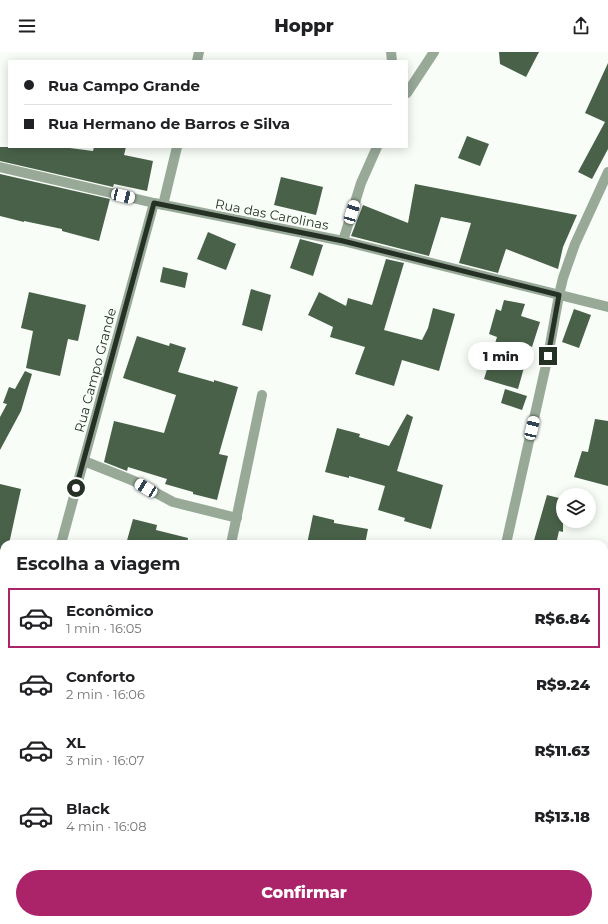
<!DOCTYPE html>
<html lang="pt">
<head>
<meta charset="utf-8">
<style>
  body { margin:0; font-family:Montserrat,sans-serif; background:#f6f6f6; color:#202124; height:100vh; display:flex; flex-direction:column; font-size:15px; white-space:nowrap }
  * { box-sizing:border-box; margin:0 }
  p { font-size:13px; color:#757577 }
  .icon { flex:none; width:22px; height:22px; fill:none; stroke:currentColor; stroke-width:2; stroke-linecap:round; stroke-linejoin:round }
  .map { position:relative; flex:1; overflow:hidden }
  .drawer { position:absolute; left:0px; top:488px; width:608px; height:384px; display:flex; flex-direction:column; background:#fff; border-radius:12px 12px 0 0; box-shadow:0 2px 10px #0003 }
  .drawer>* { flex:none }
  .top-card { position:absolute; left:8px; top:8px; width:400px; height:88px; border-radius:0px; box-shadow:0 2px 10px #0003; display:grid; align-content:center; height:88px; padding:0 16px; background:#fff }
  .fabs { position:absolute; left:556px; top:436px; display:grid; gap:8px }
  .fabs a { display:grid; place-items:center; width:40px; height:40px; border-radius:50%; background:#fff; box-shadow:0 2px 10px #0003; font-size:20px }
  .end { position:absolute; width:18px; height:18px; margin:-9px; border:5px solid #263126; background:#fff; box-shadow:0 0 0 2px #fff }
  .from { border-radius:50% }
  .bubble { position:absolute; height:28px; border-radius:14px; background:#fff; box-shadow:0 2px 10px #0003; font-size:13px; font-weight:800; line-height:28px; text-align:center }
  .car { position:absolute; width:12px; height:24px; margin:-12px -6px; border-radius:5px; box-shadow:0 0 3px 1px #0007; background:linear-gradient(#fff 24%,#345 0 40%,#fff 0 76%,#345 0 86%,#fff 0) }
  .top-card b { display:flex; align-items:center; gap:14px; height:38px; font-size:15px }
  .top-card b+b { border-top:1px solid #e0e0e0 }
  .top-card i { width:10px; height:10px; background:#202124 }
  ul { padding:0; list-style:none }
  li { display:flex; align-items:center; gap:12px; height:60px; margin:0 8px 6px; padding:0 8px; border:2px solid transparent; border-radius:0px }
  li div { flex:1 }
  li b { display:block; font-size:15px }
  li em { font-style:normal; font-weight:800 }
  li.selected { border-color:#ab2368 }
  li>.icon { width:36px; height:36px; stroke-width:1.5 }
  h2 { padding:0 16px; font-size:18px; line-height:48px }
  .button { display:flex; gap:8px; margin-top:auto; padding:8px 16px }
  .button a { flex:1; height:46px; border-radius:24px; background:#ab2368; color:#fff; font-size:16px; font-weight:800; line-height:46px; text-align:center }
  header { display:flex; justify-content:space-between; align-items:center; height:52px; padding:0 16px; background:#fff; font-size:18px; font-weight:800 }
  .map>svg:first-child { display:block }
  .building { fill:#496149 }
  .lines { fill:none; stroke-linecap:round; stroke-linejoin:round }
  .street { stroke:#98a998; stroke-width:10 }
  .route { stroke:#263126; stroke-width:5 }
  .labels { text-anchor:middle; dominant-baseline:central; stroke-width:4; stroke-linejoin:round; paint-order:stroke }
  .street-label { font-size:13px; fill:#263126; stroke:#f8fdf8 }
</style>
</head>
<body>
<header><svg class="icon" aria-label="menu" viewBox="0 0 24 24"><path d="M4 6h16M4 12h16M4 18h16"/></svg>Hoppr<svg class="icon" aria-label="share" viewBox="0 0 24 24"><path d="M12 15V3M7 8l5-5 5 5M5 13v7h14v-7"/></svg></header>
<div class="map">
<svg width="608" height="872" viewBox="0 0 608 872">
  <rect width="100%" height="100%" fill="#f8fdf8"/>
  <g class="building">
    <polygon points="499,0 539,0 526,25 500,12"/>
    <polygon points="608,11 608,97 592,127 578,120 605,70 585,61"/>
    <polygon points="467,84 489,92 480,114 458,106"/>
    <polygon points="0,95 62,95 93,99 94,95 126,95 124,103 153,109 147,139 114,132 113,135 0,109"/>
    <polygon points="0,122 110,147 99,189 62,179 62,177 24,169 24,170 0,164"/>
    <polygon points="281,125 323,135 316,163 274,153"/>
    <polygon points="415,132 577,163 563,195 558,217 506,197 498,221 459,211 471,171 441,165 429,204 351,184 363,153 408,171"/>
    <polygon points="208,180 236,192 226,218 197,207"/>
    <polygon points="300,187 323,193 313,224 290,216"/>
    <polygon points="386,207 404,211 384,278 422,288 428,276 433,256 455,262 439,319 402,308 394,334 355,322 365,295 330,285 333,275 308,263 319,240 346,254 348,246 372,253"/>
    <polygon points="163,215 188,221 185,236 160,230"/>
    <polygon points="251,237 271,243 262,279 242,273"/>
    <polygon points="29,240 86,253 78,289 68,287 60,324 26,316 33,279 21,276"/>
    <polygon points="504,248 525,252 521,264 540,270 532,295 530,294 518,337 484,327 497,285 489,282 496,257 501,259"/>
    <polygon points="574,257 591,263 579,296 562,290"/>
    <polygon points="137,284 169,294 170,291 186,296 178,320 214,330 214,328 238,335 219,402 228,404 217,448 193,442 193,440 165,432 167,427 128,415 127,419 104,410 114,369 164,381 176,343 123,326"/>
    <polygon points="25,319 32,322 21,359 0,398 0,365 7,352 3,351 9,335 15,337"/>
    <polygon points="505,337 527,344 522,358 501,351"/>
    <polygon points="407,362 413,365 397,419 443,433 431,477 404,469 405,466 378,458 385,434 349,424 349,426 325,420 337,376 360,382 359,385 389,394"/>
    <polygon points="595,367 608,369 608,434 574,425 582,399 588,400"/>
    <polygon points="0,432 21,437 9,492 4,492 4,502 0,501"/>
    <polygon points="547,443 563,447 563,480 559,479 556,492 533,492"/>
    <polygon points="313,463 334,468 334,471 368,477 365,492 307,492"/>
    <polygon points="133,467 157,473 156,478 188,486 187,492 126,492"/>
  </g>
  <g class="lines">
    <g class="street">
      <polyline points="391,0 392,9"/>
      <polyline points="197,9 199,0"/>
      <polyline points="407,41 434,0"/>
      <polyline points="0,115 154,151 343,189 608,255"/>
      <polyline points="163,153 177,95"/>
      <polyline points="343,189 361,131 377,95"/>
      <polyline points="84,409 134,429 173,450 237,466"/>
      <polyline points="61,492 154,151"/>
      <polyline points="231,492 262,343"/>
      <polyline points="506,492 548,304 559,243 563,226 575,192 608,120"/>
      <polyline points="0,560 4,561"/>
      <polyline points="604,708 608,709"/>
      <polyline points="0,723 4,707"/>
      <polyline points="186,872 187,868"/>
      <polyline points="420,872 421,868"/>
    </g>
  </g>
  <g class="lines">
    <polyline class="route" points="76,436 154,151 343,189 559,243 548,304"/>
  </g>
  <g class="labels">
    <g class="street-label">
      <text transform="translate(272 162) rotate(11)">Rua das Carolinas</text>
      <text transform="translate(95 318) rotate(-75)">Rua Campo Grande</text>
    </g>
  </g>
</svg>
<div class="fabs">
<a><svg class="icon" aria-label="layers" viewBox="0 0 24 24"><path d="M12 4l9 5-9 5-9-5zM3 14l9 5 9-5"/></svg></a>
</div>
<i class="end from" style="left:76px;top:436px"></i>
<i class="end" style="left:548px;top:304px"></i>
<div class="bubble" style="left:468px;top:290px;width:66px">1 min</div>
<i class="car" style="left:123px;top:144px;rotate:103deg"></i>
<i class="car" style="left:352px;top:160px;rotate:17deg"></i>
<i class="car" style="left:532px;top:376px;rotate:13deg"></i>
<i class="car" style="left:146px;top:436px;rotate:301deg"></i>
<div class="top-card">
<b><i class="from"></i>Rua Campo Grande</b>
<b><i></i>Rua Hermano de Barros e Silva</b>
</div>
<section class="drawer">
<h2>Escolha a viagem</h2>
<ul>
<li class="selected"><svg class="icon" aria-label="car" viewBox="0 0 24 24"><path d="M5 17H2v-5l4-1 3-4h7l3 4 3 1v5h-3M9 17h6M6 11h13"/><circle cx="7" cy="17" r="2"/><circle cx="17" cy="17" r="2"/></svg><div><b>Econômico</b><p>1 min · 16:05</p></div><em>R$6.84</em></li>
<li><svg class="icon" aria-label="car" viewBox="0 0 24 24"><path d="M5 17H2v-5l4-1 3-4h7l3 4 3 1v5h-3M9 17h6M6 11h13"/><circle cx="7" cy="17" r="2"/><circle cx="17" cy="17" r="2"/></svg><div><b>Conforto</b><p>2 min · 16:06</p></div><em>R$9.24</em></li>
<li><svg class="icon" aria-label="car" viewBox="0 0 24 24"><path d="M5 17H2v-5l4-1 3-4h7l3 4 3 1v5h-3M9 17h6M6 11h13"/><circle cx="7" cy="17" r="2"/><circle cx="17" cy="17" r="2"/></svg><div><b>XL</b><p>3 min · 16:07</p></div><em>R$11.63</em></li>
<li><svg class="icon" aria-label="car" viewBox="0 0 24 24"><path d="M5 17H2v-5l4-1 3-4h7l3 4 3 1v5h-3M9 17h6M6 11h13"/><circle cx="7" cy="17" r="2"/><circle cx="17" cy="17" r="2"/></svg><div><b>Black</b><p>4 min · 16:08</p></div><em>R$13.18</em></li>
</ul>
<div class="button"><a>Confirmar</a></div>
</section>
</div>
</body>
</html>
